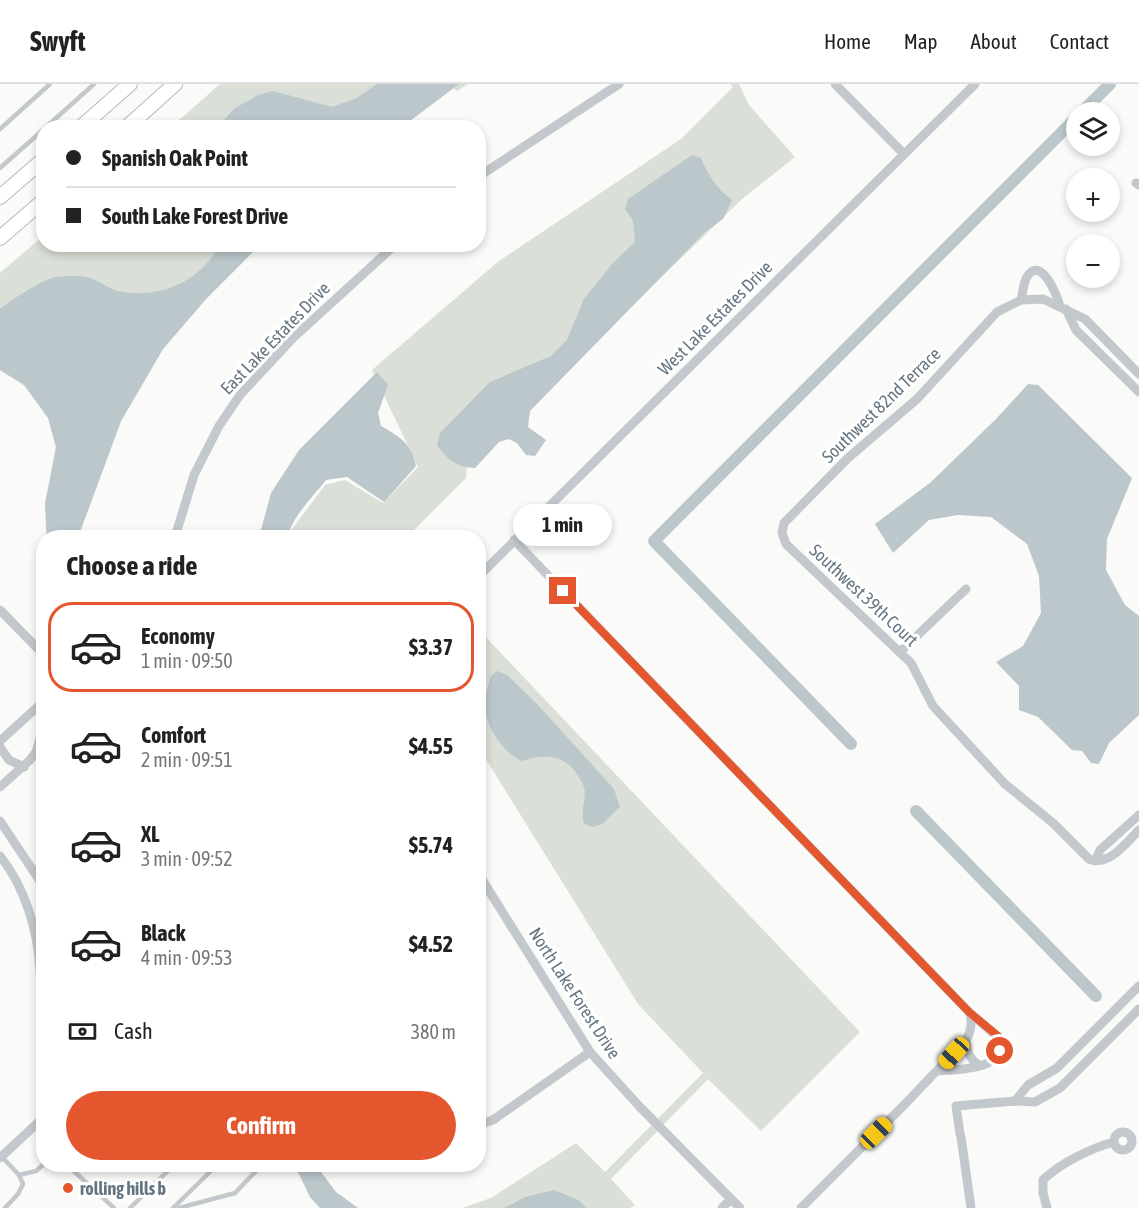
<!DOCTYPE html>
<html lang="en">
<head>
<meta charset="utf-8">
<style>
  body { margin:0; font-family:"Asap Condensed",sans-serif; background:#f2f2f2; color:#222; height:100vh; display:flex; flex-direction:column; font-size:22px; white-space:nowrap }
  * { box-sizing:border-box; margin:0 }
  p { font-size:20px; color:#767676 }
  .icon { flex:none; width:33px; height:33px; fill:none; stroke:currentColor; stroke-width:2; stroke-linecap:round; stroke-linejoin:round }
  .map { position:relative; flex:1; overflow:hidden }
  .side { position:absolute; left:36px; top:446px; width:450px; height:642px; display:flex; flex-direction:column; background:#fff; border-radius:24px; box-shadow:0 3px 9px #0003 }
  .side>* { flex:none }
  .hud { position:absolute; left:36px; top:36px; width:450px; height:132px; border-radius:24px; box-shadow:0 3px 9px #0003; display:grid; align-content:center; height:132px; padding:0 30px; background:#fff }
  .buttons { position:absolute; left:1066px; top:18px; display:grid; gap:12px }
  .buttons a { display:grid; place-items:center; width:54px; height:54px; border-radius:50%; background:#fff; box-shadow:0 3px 9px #0003; font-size:30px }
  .end { position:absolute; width:27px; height:27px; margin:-14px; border:8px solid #e4572e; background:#fff; box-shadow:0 0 0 3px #fff }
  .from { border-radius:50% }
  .bubble { position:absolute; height:42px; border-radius:21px; background:#fff; box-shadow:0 3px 9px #0003; font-size:20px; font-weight:700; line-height:42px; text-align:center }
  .car { position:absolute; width:18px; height:36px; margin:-18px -9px; border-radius:8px; box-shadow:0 0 4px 2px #0007; background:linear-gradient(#f5c518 24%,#345 0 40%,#f5c518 0 76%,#345 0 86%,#f5c518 0) }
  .hud b { display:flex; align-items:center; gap:21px; height:57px; font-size:22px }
  .hud b+b { border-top:2px solid #e0e0e0 }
  .hud i { width:15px; height:15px; background:#222 }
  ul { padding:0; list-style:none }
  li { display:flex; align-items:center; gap:18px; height:90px; margin:0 12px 9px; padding:0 18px; border:3px solid transparent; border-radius:24px }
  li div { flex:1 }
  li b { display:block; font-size:22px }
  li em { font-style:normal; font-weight:700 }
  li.on { border-color:#e4572e }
  li>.icon { width:54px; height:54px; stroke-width:1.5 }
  h2 { padding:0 30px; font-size:27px; line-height:72px }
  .pay { display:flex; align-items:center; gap:15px; height:66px; padding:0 30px; font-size:22px }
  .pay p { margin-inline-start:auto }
  .cta { display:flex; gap:12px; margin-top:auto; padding:12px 30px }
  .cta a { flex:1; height:69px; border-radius:36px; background:#e4572e; color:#fff; font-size:24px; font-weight:700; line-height:69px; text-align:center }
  header { display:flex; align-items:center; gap:36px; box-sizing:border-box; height:84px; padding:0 30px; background:#fff; border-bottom:2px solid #e0e0e0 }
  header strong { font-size:28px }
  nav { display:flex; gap:33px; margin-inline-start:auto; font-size:21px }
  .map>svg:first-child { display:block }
  .green { fill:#dadfd7 }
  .water { fill:#bbc7cb }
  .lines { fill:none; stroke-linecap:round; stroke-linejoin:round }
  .canal { stroke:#bbc7cb; stroke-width:12 }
  .primary-casing { stroke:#b5babe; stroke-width:16 }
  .lane { stroke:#c3c8cc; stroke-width:4.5 }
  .street { stroke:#c3c8cc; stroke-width:9 }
  .primary { stroke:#fff; stroke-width:14 }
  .route { stroke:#e4572e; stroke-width:8 }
  .poi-dot { fill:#e4572e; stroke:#fff; stroke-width:2 }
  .labels { text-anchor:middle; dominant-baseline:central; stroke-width:6; stroke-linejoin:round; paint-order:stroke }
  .street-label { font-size:18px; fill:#657683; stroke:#fff }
  .poi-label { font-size:18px; font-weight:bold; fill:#657683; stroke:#fff; text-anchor:start }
</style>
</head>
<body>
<header>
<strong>Swyft</strong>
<nav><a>Home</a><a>Map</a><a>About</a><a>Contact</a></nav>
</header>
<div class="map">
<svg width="1139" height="1124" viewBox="0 0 1139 1124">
  <rect width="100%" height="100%" fill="#fafaf8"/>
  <g class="green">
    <polygon points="220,0 468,0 457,7 453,4 402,43 170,44"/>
    <polygon points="730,0 739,0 749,21 795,73 742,115 467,382 466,394 407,453 289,453 292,445 325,401 345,396 383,419 418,383 372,286 499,177 681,55 733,3"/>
    <polygon points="43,152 44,160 260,161 206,215 163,265 121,337 80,448 73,453 47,453 46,449 45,420 56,363 48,333 24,301 0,286 0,189"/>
    <polygon points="479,546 860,948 761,1047 708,995 611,1095 635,1121 631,1124 462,1124 491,1114 576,1059 605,1088 703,989 638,920 479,664"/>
  </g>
  <g class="water">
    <polygon points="377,0 459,0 402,43 219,43 221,39 235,24 258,11 273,7 332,23 357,14"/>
    <path d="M692,71L701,74C708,92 717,104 732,116L723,135L705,148L530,327L528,343L546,356L535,372L526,371L517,359L509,355L499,358L475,384C458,384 446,375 437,361L440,349L490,298L551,272L567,256L584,215L612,180L635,158L633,137L625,125L628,115Z"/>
    <path d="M219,161H260L206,215L163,265L121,337L80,448L73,453H47L45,420L56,363L48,334L24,301L0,286V225C11,216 43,195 56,193C67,192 83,190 93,195C103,199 112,207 122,208C162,214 201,197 219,161Z"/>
    <path d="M377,288L388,301L378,329L381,342C399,352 412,360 416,382L384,418L347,393L326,396C313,413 292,432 288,453H259L271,409L299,366Z"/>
    <polygon points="1028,300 1038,301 1132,394 1107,455 1106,486 1125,521 1139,532 1139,631 1109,659 1099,680 1091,679 1082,667 1072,666 1038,633 1019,626 1019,602 996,578 1023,562 1041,529 1039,492 1027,460 991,433 958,431 929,436 893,469 875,440 931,398 996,335"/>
    <path d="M497,587L507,591L537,620L614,705L620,723L602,740L593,743L584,740C580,726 587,713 584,703C583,699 579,694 577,690C564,670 543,670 522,677C504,669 487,645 485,625C484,616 488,603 490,593Z"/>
    <polygon points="294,1080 318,1080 318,1084 336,1108 358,1124 320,1124 310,1113"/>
    <polygon points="554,1106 578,1116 587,1124 504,1124 525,1113"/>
  </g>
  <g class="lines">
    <g class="canal">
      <polyline points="1082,28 1110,0"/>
      <polyline points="851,660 654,457 1077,33"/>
      <polyline points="916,727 1096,912"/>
    </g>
    <g class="primary-casing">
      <g id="primary">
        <polyline points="80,44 130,0"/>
        <polyline points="126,44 175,0"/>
        <polyline points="0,113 44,75"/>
        <polyline points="0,154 44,116"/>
      </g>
    </g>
    <g class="lane">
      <polyline points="45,44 94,0"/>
      <polyline points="0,45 50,0"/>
      <polyline points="0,84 44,45"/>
      <polyline points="2,1073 19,1091 23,1100 18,1110 5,1124"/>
      <polyline points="66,1080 114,1124"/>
      <polyline points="19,1091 36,1087 44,1080"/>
      <polyline points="130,1124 175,1080"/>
      <polyline points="173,1124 218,1080"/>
      <polyline points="179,1124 235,1109 258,1085 253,1080"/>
    </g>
    <g class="street">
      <polyline points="835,0 904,70"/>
      <polyline points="478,93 619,0"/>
      <polyline points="1136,99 1139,101"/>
      <path d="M1021,216C1023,209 1023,199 1027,193C1041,170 1058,213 1060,223"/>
      <polyline points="1066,225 1076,246 1139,308"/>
      <path d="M1139,290L1085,235L1043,215L1021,216L997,228L917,315L848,374L784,439L782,449L786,460L911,579L933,622L1005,700L1053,739L1089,775C1109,783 1126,759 1139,746"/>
      <polyline points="175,453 194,391 219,342 240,311 293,254 396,160"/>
      <path d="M514,456L969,928L1001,956C1005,987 958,985 937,987"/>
      <polyline points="478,493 975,0"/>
      <polyline points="0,526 44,571"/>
      <polyline points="900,568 966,505"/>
      <polyline points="0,657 44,617"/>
      <polyline points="0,663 9,676 24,683"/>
      <polyline points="0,703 30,676 36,668 44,641"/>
      <polyline points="0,737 44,803"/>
      <path d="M0,772C25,803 38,847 40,886C41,902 41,917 44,933"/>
      <polyline points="1095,777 1100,766 1139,731"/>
      <polyline points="478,789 590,968 639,1022 731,1115"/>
      <path d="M966,956C966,966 970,976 979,981"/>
      <polyline points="1015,1017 1028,1001 1057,984 1139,902"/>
      <polyline points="478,1041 493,1036 590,968"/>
      <circle cx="1123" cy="1057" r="9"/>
      <polyline points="960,1050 956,1022 1015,1017 1035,1018 1060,1004 1139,925"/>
      <polyline points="961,1053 971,1124"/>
      <polyline points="0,1074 44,1033"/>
      <polyline points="722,1124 731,1115 740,1124"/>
      <path d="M801,1124L906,1019L966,956C971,948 973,936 969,928"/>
      <path d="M1047,1124L1043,1109V1096C1059,1080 1091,1064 1114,1058"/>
    </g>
    <use href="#primary" class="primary"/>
  </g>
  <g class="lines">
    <polyline class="route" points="563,507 969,928 998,952 1001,956 1000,967"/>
  </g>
  <circle class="poi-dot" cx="68" cy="1104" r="6"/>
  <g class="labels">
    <g class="street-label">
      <text transform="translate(715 234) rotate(-45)">West Lake Estates Drive</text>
      <text transform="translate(275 254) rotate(-46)">East Lake Estates Drive</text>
      <text transform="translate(881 321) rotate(-44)">Southwest 82nd Terrace</text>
      <text transform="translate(864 511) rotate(43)">Southwest 39th Court</text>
      <text transform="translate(575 909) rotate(57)">North Lake Forest Drive</text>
    </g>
    <g class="poi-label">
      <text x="80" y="1104">rolling hills b</text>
    </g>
  </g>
</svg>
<div class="buttons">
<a><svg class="icon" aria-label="layers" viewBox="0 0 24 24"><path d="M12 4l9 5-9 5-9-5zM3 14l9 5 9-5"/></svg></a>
<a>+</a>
<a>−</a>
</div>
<i class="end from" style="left:1000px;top:967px"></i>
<i class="end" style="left:563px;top:507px"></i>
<div class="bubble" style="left:513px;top:420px;width:99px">1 min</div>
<i class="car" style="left:954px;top:969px;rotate:222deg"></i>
<i class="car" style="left:876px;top:1049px;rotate:45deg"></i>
<div class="hud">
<b><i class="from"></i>Spanish Oak Point</b>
<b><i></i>South Lake Forest Drive</b>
</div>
<section class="side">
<h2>Choose a ride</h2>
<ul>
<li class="on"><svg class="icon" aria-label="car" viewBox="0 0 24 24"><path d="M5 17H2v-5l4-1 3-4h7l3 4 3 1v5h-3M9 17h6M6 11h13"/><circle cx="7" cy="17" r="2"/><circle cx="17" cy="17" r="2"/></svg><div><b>Economy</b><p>1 min · 09:50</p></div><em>$3.37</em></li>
<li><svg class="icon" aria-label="car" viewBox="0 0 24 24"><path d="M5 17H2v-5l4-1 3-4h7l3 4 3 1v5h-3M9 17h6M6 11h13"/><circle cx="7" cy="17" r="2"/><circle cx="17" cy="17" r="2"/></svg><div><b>Comfort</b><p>2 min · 09:51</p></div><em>$4.55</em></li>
<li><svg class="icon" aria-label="car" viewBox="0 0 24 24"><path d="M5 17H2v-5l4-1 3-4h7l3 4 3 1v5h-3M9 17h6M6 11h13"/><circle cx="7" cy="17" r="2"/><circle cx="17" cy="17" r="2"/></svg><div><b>XL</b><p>3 min · 09:52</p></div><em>$5.74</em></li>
<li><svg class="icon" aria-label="car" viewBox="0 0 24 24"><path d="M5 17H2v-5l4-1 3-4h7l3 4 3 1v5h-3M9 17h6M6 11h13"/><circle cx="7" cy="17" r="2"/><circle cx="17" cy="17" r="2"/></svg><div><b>Black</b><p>4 min · 09:53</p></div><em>$4.52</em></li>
</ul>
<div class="pay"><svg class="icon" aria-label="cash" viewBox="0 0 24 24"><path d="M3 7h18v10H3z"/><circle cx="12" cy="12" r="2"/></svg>Cash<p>380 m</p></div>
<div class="cta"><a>Confirm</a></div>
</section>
</div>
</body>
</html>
